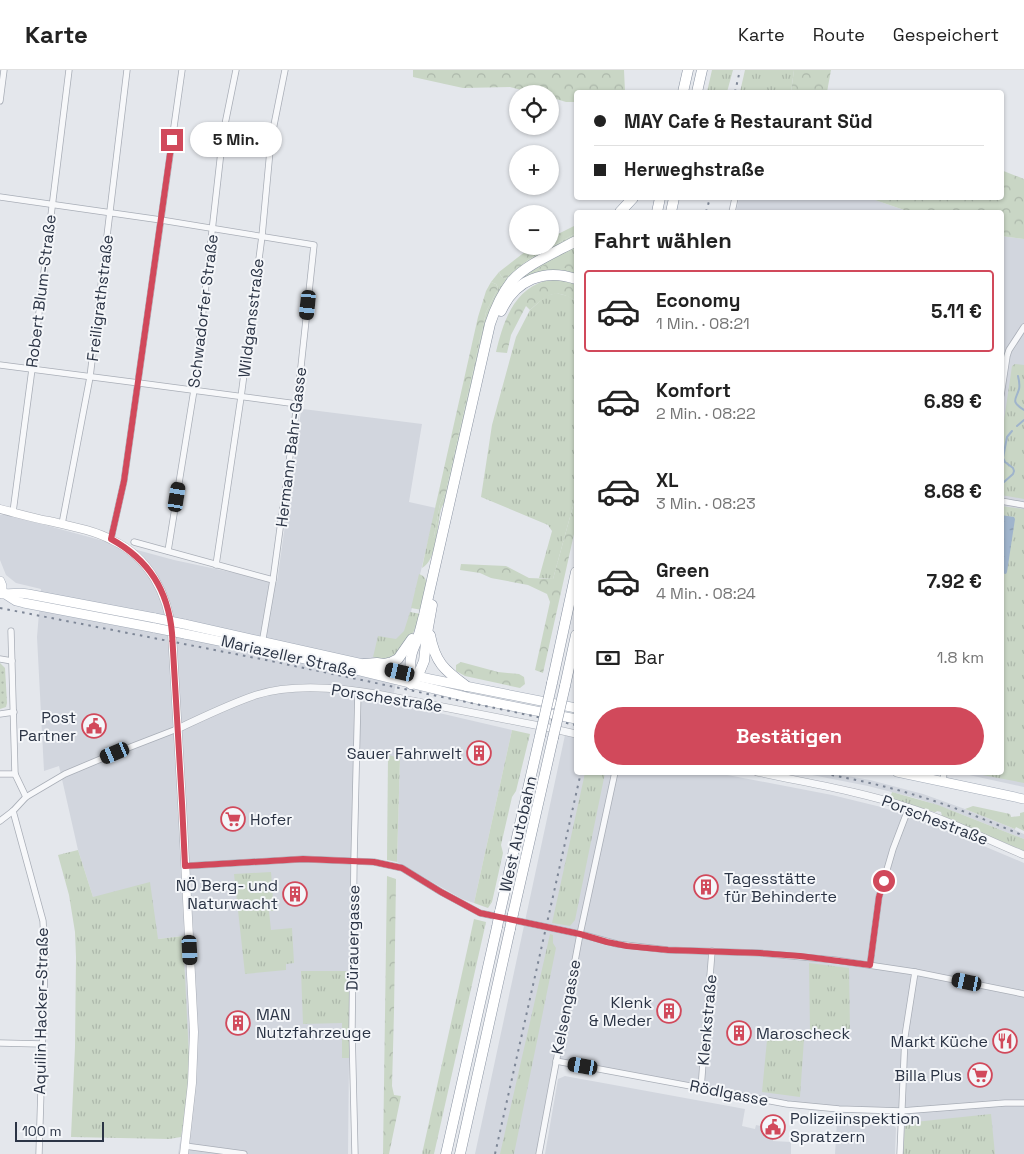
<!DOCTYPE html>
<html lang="de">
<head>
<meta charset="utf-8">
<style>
  body { margin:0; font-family:"Space Grotesk",sans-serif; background:#f6f6f6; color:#222; height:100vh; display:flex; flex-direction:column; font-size:19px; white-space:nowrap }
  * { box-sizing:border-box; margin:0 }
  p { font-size:16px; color:#767676 }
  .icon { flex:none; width:28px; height:28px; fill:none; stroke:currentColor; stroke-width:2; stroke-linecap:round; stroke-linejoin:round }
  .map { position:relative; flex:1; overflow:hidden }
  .details { position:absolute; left:574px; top:140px; width:430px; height:565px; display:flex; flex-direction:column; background:#fff; border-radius:5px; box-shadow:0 1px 4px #0004 }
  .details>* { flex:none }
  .hud { position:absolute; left:574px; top:20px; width:430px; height:110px; border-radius:5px; box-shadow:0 1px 4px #0004; display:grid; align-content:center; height:110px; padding:0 20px; background:#fff }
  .controls { position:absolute; left:509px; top:15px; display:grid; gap:10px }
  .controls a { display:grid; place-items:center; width:50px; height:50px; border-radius:50%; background:#fff; box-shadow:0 1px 4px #0004; font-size:25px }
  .scale { position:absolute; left:15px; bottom:12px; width:89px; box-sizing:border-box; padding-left:5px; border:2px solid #2b3445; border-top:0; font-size:14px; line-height:18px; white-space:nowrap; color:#2b3445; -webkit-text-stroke:4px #f4f6f9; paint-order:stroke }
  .end { position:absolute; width:22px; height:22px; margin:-11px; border:6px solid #d1495b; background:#fff; box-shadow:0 0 0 2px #fff }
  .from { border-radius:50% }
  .bubble { position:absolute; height:35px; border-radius:18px; background:#fff; box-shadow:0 1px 4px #0004; font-size:16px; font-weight:700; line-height:35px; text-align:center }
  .car { position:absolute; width:15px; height:30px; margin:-15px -8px; border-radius:6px; box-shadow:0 0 4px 1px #0007; background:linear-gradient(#222 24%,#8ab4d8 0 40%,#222 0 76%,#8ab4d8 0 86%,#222 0) }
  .hud b { display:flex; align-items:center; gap:18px; height:48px; font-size:19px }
  .hud b+b { border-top:1px solid #e0e0e0 }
  .hud i { width:12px; height:12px; background:#222 }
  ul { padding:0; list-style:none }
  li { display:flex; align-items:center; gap:15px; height:82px; margin:0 10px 8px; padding:0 10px; border:2px solid transparent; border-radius:5px }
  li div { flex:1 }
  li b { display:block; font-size:19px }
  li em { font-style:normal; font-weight:700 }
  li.active { border-color:#d1495b }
  li>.icon { width:45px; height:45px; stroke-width:1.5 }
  h2 { padding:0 20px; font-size:22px; line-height:60px }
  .pay { display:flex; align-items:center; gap:12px; height:55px; padding:0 20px; font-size:19px }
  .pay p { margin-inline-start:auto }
  .button { display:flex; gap:10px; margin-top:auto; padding:10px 20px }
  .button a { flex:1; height:58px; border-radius:30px; background:#d1495b; color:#fff; font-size:20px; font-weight:700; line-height:58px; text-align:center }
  header { display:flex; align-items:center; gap:30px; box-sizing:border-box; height:70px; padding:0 25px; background:#fff; border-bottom:1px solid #e0e0e0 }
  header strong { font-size:24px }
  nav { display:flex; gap:28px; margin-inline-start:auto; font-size:18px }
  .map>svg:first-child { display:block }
  .built { fill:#d2d6de }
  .grass { fill:url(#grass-tufts) }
  .forest { fill:url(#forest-crowns) }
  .park { fill:url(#park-dots) }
  .water { fill:url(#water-ripples) }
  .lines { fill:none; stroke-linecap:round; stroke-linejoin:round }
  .stream { stroke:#9fb4cc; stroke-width:2 }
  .minor-casing { stroke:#a9aeb7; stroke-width:7 }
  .tertiary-casing { stroke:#a9aeb7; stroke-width:8 }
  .secondary-casing { stroke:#a9aeb7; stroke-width:9 }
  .primary-casing { stroke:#a3abb8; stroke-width:10 }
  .motorway-casing { stroke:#8b94a3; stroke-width:11 }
  .minor { stroke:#f7f8fa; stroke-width:5.5 }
  .tertiary { stroke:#f7f8fa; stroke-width:7 }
  .secondary { stroke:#fff; stroke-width:8 }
  .primary { stroke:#fff; stroke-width:9 }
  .motorway { stroke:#fff; stroke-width:10 }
  .rail { stroke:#7d8696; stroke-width:2; stroke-dasharray:2.5 5; stroke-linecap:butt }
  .primary-bridge-casing { stroke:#a3abb8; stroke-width:10; stroke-linecap:butt }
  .motorway-bridge-casing { stroke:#8b94a3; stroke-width:11; stroke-linecap:butt }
  .primary-bridge { stroke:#fff; stroke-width:9 }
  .motorway-bridge { stroke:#fff; stroke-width:10 }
  .route { stroke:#d1495b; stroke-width:6 }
  .labels { text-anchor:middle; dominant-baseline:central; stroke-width:4; stroke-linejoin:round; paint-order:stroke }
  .street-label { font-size:16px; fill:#2b3445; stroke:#f4f6f9 }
  .poi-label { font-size:16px; fill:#2b3445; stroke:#f4f6f9; text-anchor:end }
</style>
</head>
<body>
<header>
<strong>Karte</strong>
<nav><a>Karte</a><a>Route</a><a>Gespeichert</a></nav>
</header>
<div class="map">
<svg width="1024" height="1084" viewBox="0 0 1024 1084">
  <defs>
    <pattern id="grass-tufts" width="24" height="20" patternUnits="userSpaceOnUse" patternTransform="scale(1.25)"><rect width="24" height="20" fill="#c9d6c5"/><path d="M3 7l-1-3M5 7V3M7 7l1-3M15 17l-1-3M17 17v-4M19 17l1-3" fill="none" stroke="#adb8ab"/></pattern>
    <pattern id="forest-crowns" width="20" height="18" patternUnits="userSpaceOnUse" patternTransform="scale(1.25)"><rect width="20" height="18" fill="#c9d6c5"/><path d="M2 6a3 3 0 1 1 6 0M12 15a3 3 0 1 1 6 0" fill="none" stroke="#adb8ab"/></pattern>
    <pattern id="park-dots" width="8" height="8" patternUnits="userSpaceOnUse" patternTransform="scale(1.25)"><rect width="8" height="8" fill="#c9d6c5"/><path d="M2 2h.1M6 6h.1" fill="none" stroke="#adb8ab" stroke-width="1.8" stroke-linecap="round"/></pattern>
    <pattern id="water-ripples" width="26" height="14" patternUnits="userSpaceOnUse" patternTransform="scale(1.25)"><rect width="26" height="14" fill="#9fb4cc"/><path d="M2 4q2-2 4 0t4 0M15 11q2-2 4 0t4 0" fill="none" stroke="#8293a7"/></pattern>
  </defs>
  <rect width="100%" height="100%" fill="#e4e7ec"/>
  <g class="built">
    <polygon points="739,128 869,128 910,142 736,142"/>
    <polygon points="1001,166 1024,169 1024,717 960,703 1001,702"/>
    <polygon points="303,339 422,354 409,432 436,438 411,542 392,632 512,660 474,833 462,829 397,792 400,689 354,677 349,901 301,901 342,953 342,988 349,988 348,1084 178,1084 189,1019 183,866 158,869 93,827 78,780 59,696 44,701 37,567 41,519 16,513 6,505 0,490 0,445 8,445 174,490 277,512 301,341"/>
    <polygon points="565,665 576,668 576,702 717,703 832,725 881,737 934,755 1024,793 1024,1084 903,1084 905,1053 903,1040 787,1033 557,990 537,1084 475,1084"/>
    <polygon points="802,703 831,703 870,710 923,724 965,739 1015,759 1015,760 1024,764 1024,769 953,741 919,729 868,716"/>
    <polygon points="565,1006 745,1039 742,1056 755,1059 756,1055 774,1059 773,1071 791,1072 791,1084 545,1084 558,1009"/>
    <polygon points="837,1051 857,1053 890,1052 896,1058 895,1084 835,1084"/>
  </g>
  <g class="grass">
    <polygon points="712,0 733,0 727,22 707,22"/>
    <polygon points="745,0 794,0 791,22 740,22"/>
    <path d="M576,163V168L501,221L449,425C446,430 443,434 441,439C437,455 437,491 422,498L429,465L431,468L434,466L440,434L446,421L486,242L498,218L496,214L491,212L499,202L501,206L505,209L528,190Z"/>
    <polygon points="576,174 576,205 514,213 524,203"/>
    <polygon points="556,223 568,226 576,231 576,425 553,509 539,508 552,461 548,455 481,427 492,355 516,267 530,240 546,226"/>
    <polygon points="1015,294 1024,295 1024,429 1001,425 1001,371 1012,296"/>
    <polygon points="1001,436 1024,439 1024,713 972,703 1001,702"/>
    <path d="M419,504C433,508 424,529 422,540L411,538Z"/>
    <polygon points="410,542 421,544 414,561 398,586 385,590 373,587 378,566 396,569 404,561"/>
    <polygon points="512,660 530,664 516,721 512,727 501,775 503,783 492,832 488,838 474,833"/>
    <polygon points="388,685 400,688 397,792 387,790"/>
    <polygon points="585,703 605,703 575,850 570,856 552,853"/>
    <polygon points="892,722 938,735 1024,769 1024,781 942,746 941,742 937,741 936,742 934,742 890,728"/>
    <polygon points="973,736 1010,744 1011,747 1020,746 1020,743 1024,742 1024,761 1016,757 1015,759 965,739"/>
    <polygon points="78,780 93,827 150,812 158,869 183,866 189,986 189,1019 181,1067 169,1069 71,1067 75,977 76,887 75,862 69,825 58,785"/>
    <polygon points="271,802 274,841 269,841 271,860 292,858 294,893 286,894 286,900 245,904 234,804"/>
    <polygon points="474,849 486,852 434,1084 422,1084"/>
    <polygon points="550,864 553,865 553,873 556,878 514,1084 500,1084"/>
    <polygon points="809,893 849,898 850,961 810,961"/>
    <polygon points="301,901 349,901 349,988 342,988 342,953 303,954"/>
    <polygon points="804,969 800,1027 762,1022 767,970"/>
    <polygon points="991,1044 995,1084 903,1084 905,1053"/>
  </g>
  <g class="forest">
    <polygon points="413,0 624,0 625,22 576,22 576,32 566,32 550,27 550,24 536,24 510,17 463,18 413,7"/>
    <polygon points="794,0 831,0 827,22 791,22"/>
    <polygon points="1001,100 1024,109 1024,169 1001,166 1001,142 910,142 869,128 1001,128"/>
    <polygon points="576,155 576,163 528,190 505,209 501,206 499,202 526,181 535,176 550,176 550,168"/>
    <polygon points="569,186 576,187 576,201 561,197 535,200 553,190"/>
    <path d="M561,210L572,213L576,215V231C554,217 547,225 530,240L526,236L511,265L507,283L496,282C503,253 513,220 545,211C550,210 556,210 561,210Z"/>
    <polygon points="491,212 496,214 498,218 486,242 446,421 440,434 434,466 431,469 429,465 478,247 486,221"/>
    <polygon points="576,425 576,455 543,603 535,600 550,532 547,524 528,515 491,508 480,503 460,500 461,494 506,496 529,508 553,509"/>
    <polygon points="461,592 498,602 519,604 524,607 525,614 520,618 465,606 456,601 456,595"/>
    <polygon points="387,806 396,809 394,942 392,1016 394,1025 401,1026 389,1084 383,1084"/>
  </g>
  <polygon class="park" points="0,593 5,598 7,633 6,637 0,639"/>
  <polygon class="water" points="1001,445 1014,447 1015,449 1007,502 1006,504 1001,503"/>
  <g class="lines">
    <g class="stream">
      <path d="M1018,306C1019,310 1020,315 1019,319C1016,330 1010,331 1024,340"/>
      <polyline points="1017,356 1024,350"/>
      <polyline points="1004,412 1013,404 1014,401 1013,398 1005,392 1003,388 1007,367 1012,361"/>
    </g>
    <g class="minor-casing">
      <g id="minor">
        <polyline points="0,31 4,0"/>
        <polyline points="0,127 161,150 314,175 297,334 273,510 262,574"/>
        <polyline points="732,142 735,128"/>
        <polyline points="0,295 139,313 297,334"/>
        <polyline points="1001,325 1007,286 1009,280 1024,257"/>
        <polyline points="1001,431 1024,435"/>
        <polyline points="13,442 32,299 69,0"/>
        <polyline points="62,454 90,307 127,0"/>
        <polyline points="111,469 124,411 182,0"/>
        <polyline points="134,472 273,510"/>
        <polyline points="168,481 194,320 223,64 236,0"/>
        <polyline points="216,495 241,327 262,166 271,70 285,0"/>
        <polyline points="11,561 15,704 26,727"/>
        <polyline points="0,589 12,591"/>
        <polyline points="0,644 14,642"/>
        <polyline points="0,704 15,704"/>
        <polyline points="943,712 944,702"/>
        <polyline points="13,741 43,851 45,891 39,1084"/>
        <polyline points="0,751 13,741 26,727 65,704 115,683 177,659"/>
        <polyline points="185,796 303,789 374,792 402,798 441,822 480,843 580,864 617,874 668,880 760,883 835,890 915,902 1024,924"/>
        <polyline points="870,895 879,827 893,779 909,737"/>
        <polyline points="0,973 42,974"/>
        <polyline points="556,991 787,1034 839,1039 901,1041 1005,1033 1024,1033"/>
        <polyline points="701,1018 712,881"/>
        <polyline points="185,1076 244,1084"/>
        <polyline points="355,1084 352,960 354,790 358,621"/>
        <polyline points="539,1084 580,864 615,702"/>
        <polyline points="900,1084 905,966 915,902"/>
      </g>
    </g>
    <g class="tertiary-casing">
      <g id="tertiary">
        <path d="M177,659C203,647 229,634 256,625C294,613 343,618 382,625L545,657L576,664"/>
        <path d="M757,702C807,713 858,721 907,737C947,749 985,769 1024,785"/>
      </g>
    </g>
    <g class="secondary-casing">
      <path id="secondary" d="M0,439C16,443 33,448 49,451C70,456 93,460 112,470C149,487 168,524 172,563L182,733L194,962L192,1013L184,1084"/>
    </g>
    <g class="primary-casing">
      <g id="primary">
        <polyline points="0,511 2,516 2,524"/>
        <path d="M0,523C10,525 18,522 28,524L155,548"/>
        <polyline points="5,524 16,531 24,533 155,558"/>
        <polyline points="184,554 430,609 576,638"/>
        <polyline points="185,564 339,596 471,628 576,649"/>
        <polyline points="897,702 1024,729"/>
      </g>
    </g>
    <g class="motorway-casing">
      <g id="motorway">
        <polyline points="683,22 688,0"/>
        <polyline points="697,22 702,0"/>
        <polyline points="620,142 633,128"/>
        <polyline points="657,142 660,128"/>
        <polyline points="671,142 674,128"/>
        <path d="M501,241C515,210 544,198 576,209"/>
        <path d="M430,565C435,592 444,600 466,616"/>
        <polyline points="364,594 377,593 384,594 392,592 398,589 412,569"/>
        <polyline points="552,613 576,502"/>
        <path d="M411,614C412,605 409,596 411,587C412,579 417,572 419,564C421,558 422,552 424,545L490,254C495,239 501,225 511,212C525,195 556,182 576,171"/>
        <polyline points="411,614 419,603 424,591 427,563 432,535"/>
        <polyline points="565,616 576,565"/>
        <polyline points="500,842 540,666"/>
        <polyline points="513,844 553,668"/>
        <polyline points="446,1084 497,857"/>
        <polyline points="460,1084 510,859"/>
      </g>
    </g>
    <use href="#minor" class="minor"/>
    <use href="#tertiary" class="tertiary"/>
    <use href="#secondary" class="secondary"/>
    <use href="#primary" class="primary"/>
    <use href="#motorway" class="motorway"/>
    <g class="rail">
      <polyline points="735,22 740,0"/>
      <polyline points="706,142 710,128"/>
      <polyline points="0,538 266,590 576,655"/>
      <path d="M817,702C847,708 878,714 908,723C948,734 986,750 1024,766"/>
      <polyline points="495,1084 581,702"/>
    </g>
    <g class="primary-bridge-casing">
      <g id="primary-bridge">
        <polyline points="155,548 184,554"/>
        <polyline points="155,558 185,564"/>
      </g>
    </g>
    <g class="motorway-bridge-casing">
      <g id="motorway-bridge">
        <polyline points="540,666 552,613"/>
        <polyline points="553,668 565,616"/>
        <polyline points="497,857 500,842"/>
        <polyline points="510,859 513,844"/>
      </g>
    </g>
    <use href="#primary-bridge" class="primary-bridge"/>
    <use href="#motorway-bridge" class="motorway-bridge"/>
  </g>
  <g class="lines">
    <path class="route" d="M172,70L124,411L111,469C149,490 168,520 172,563L182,733L185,796L303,789L374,792L402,798L441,822L480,843L580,864L607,872L627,876L668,880L760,883L800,886L870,895L879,827L884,811"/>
  </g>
  <defs>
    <g id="civic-ring" transform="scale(1.25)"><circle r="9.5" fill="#f4f6f9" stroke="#d1495b" stroke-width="1.5"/><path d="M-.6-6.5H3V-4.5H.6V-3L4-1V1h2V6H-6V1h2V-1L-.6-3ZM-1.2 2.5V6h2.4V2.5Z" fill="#d1495b"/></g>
    <g id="building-ring" transform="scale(1.25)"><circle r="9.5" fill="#f4f6f9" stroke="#d1495b" stroke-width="1.5"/><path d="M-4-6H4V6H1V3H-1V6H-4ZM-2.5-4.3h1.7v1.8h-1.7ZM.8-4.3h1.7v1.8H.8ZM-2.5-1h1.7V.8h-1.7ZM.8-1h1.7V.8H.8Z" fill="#d1495b"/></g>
    <g id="supermarket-ring" transform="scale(1.25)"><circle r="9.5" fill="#f4f6f9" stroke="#d1495b" stroke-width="1.5"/><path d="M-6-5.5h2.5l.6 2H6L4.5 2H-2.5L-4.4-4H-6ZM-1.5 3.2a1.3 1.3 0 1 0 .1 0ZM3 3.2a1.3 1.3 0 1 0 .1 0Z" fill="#d1495b"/></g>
    <g id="restaurant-ring" transform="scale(1.25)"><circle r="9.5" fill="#f4f6f9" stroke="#d1495b" stroke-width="1.5"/><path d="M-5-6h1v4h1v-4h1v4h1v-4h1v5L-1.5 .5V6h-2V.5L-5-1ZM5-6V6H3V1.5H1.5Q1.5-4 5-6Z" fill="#d1495b"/></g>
  </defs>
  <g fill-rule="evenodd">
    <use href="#civic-ring" x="94" y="656"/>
    <use href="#building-ring" x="479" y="683"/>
    <use href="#supermarket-ring" x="233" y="749"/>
    <use href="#building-ring" x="706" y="817"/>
    <use href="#building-ring" x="295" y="824"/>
    <use href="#building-ring" x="669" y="941"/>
    <use href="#building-ring" x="238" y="953"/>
    <use href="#building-ring" x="739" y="963"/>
    <use href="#restaurant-ring" x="1005" y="971"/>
    <use href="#supermarket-ring" x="980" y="1005"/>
    <use href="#civic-ring" x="773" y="1057"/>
  </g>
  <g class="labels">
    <g class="street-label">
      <text transform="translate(41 221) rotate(-83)">Robert Blum-Straße</text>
      <text transform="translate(100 228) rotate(-83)">Freiligrathstraße</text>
      <text transform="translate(203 241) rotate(-83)">Schwadorfer Straße</text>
      <text transform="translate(251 248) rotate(-83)">Wildgansstraße</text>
      <text transform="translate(291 377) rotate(-83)">Hermann Bahr-Gasse</text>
      <text transform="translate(289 586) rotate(13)">Mariazeller Straße</text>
      <text transform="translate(387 628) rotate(9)">Porschestraße</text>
      <text transform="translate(935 750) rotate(21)">Porschestraße</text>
      <text transform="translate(518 764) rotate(-77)">West Autobahn</text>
      <text transform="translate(353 868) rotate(-89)">Dürauergasse</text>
      <text transform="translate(566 937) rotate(-79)">Kelsengasse</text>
      <text transform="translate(41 941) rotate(-89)">Aquilin Hacker-Straße</text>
      <text transform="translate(707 950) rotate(-85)">Klenkstraße</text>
      <text transform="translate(729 1023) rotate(11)">Rödlgasse</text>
    </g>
    <g class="poi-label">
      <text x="76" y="647">Post<tspan x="76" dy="18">Partner</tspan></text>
      <text x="462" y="683">Sauer Fahrwelt</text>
      <text x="250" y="749" text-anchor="start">Hofer</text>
      <text x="724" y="808" text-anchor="start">Tagesstätte<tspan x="724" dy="18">für Behinderte</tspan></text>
      <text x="278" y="815">NÖ Berg- und<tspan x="278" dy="18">Naturwacht</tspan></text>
      <text x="652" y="932">Klenk<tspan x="652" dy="18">&amp; Meder</tspan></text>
      <text x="256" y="944" text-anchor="start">MAN<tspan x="256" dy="18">Nutzfahrzeuge</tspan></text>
      <text x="756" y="963" text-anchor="start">Maroscheck</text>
      <text x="988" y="971">Markt Küche</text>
      <text x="962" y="1005">Billa Plus</text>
      <text x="790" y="1048" text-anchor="start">Polizeiinspektion<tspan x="790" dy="18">Spratzern</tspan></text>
    </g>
  </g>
</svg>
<div class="controls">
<a><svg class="icon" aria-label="locate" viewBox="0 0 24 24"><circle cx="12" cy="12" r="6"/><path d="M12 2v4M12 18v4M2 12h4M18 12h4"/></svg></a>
<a>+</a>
<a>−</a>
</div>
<div class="scale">100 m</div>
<i class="end from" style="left:884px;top:811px"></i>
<i class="end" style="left:172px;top:70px"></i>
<div class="bubble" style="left:190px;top:52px;width:92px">5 Min.</div>
<i class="car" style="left:308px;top:235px;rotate:186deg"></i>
<i class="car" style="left:177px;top:427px;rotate:9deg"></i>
<i class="car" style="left:400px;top:602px;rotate:283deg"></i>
<i class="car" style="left:115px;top:683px;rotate:247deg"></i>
<i class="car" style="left:190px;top:880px;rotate:177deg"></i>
<i class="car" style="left:967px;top:912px;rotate:282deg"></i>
<i class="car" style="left:583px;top:996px;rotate:280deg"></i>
<div class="hud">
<b><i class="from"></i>MAY Cafe &amp; Restaurant Süd</b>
<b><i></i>Herweghstraße</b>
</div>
<section class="details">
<h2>Fahrt wählen</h2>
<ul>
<li class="active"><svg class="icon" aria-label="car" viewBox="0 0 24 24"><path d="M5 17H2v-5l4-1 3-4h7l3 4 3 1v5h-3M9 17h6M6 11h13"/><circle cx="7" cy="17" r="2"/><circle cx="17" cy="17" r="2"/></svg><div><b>Economy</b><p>1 Min. · 08:21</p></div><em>5.11 €</em></li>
<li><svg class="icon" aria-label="car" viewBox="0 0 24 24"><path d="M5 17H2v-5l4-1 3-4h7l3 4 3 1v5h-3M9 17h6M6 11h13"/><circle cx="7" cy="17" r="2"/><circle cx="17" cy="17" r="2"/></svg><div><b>Komfort</b><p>2 Min. · 08:22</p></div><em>6.89 €</em></li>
<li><svg class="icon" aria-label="car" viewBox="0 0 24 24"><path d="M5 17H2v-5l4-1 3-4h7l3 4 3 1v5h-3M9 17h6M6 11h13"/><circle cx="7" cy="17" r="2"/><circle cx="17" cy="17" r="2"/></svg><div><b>XL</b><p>3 Min. · 08:23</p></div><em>8.68 €</em></li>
<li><svg class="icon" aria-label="car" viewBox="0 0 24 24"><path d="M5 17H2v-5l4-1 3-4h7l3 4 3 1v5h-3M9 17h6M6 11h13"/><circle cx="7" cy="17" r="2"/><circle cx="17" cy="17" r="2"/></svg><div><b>Green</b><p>4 Min. · 08:24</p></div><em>7.92 €</em></li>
</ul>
<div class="pay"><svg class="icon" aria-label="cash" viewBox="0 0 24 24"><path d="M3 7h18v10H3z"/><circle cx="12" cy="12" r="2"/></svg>Bar<p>1.8 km</p></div>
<div class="button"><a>Bestätigen</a></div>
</section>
</div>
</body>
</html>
